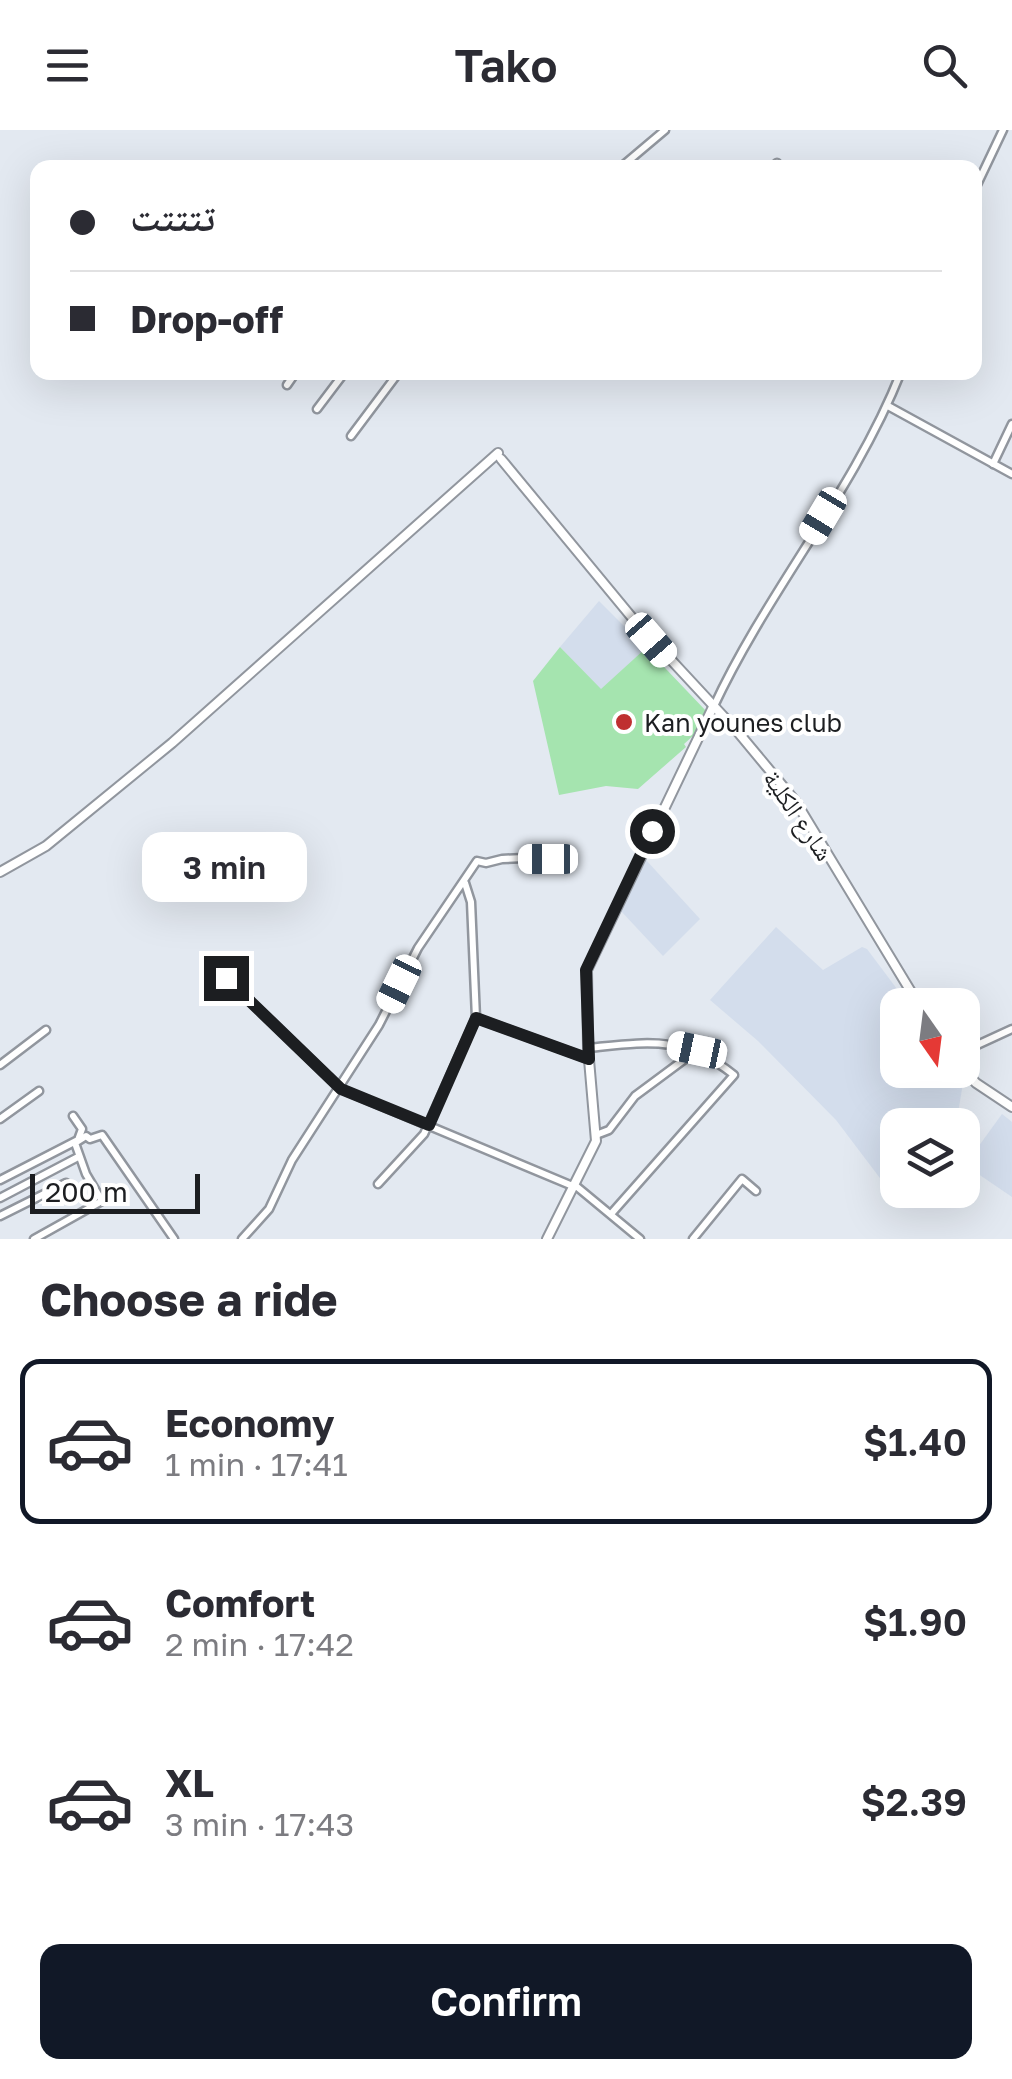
<!DOCTYPE html>
<html lang="en">
<head>
<meta charset="utf-8">
<style>
  body { margin:0; font-family:"Golos Text","Noto Naskh Arabic",sans-serif; background:#f7f7f7; color:#2b2b33; height:100vh; display:flex; flex-direction:column; font-size:38px; white-space:nowrap }
  * { box-sizing:border-box; margin:0 }
  p { font-size:32px; color:#7c7c81 }
  .icon { flex:none; width:55px; height:55px; fill:none; stroke:currentColor; stroke-width:2; stroke-linecap:round; stroke-linejoin:round }
  .map { position:relative; height:1109px; overflow:hidden }
  .details { display:flex; flex-direction:column; background:#fff; flex:1 }
  .details>* { flex:none }
  .banner { position:absolute; left:30px; top:30px; width:952px; height:220px; border-radius:20px; box-shadow:0 10px 40px #0002; display:grid; align-content:center; height:220px; padding:0 40px; background:#fff }
  .needle { width:65px; rotate:166deg }
  .tools { position:absolute; left:880px; top:858px; display:grid; gap:20px }
  .tools a { display:grid; place-items:center; width:100px; height:100px; border-radius:20px; background:#fff; box-shadow:0 10px 40px #0002; font-size:50px }
  .scale { position:absolute; left:30px; bottom:25px; width:170px; box-sizing:border-box; padding-left:10px; border:5px solid #1c1e21; border-top:0; font-size:28px; line-height:35px; white-space:nowrap; color:#1c1e21; -webkit-text-stroke:8px #fff; paint-order:stroke }
  .end { position:absolute; width:45px; height:45px; margin:-22px; border:12px solid #1c1e21; background:#fff; box-shadow:0 0 0 5px #fff }
  .from { border-radius:50% }
  .bubble { position:absolute; height:70px; border-radius:20px; background:#fff; box-shadow:0 10px 40px #0002; font-size:32px; font-weight:600; line-height:70px; text-align:center }
  .car { position:absolute; width:30px; height:60px; margin:-30px -15px; border-radius:12px; box-shadow:0 0 8px 2px #0007; background:linear-gradient(#fff 24%,#345 0 40%,#fff 0 76%,#345 0 86%,#fff 0) }
  .banner b { display:flex; align-items:center; gap:35px; height:95px; font-size:38px }
  .banner b+b { border-top:2px solid #e1e1e2 }
  .banner i { width:25px; height:25px; background:#2b2b33 }
  ul { padding:0; list-style:none }
  li { display:flex; align-items:center; gap:30px; height:165px; margin:0 20px 15px; padding:0 20px; border:5px solid transparent; border-radius:20px }
  li div { flex:1 }
  li b { display:block; font-size:38px }
  li em { font-style:normal; font-weight:600 }
  li.selected { border-color:#111827 }
  li>.icon { width:90px; height:90px; stroke-width:1.5 }
  h2 { padding:0 40px; font-size:45px; line-height:120px }
  .button { display:flex; gap:20px; margin-top:auto; padding:20px 40px }
  .button a { flex:1; height:115px; border-radius:20px; background:#111827; color:#fff; font-size:40px; font-weight:600; line-height:115px; text-align:center }
  header { display:flex; justify-content:space-between; align-items:center; height:130px; padding:0 40px; background:#fff; font-size:45px; font-weight:600 }
  .map>svg:first-child { display:block }
  .built { fill:#d3ddec }
  .green { fill:#a5e4af }
  .lines { fill:none; stroke-linecap:round; stroke-linejoin:round }
  .minor-casing { stroke:#91969e; stroke-width:11 }
  .tertiary-casing { stroke:#91969e; stroke-width:12 }
  .minor { stroke:#fff; stroke-width:6 }
  .tertiary { stroke:#fff; stroke-width:8 }
  .route { stroke:#1c1e21; stroke-width:12 }
  .poi-dot { fill:#bf3031; stroke:#fff; stroke-width:4 }
  .labels { text-anchor:middle; dominant-baseline:central; stroke-width:8; stroke-linejoin:round; paint-order:stroke }
  .poi-label { font-size:25px; fill:#1c1e21; stroke:#fff; text-anchor:start }
  .street-label { font-size:25px; fill:#1c1e21; stroke:#fff }
</style>
</head>
<body>
<header><svg class="icon" aria-label="menu" viewBox="0 0 24 24"><path d="M4 6h16M4 12h16M4 18h16"/></svg>Tako<svg class="icon" aria-label="search" viewBox="0 0 24 24"><circle cx="10" cy="10" r="6"/><path d="M15 15l6 6"/></svg></header>
<div class="map">
<svg width="1012" height="1109" viewBox="0 0 1012 1109">
  <rect width="100%" height="100%" fill="#e3e9f1"/>
  <g class="built">
    <polygon points="599,471 646,518 601,560 560,517"/>
    <polygon points="646,730 700,789 663,826 621,781"/>
    <polygon points="776,797 823,840 862,817 867,819 909,875 898,875 898,940 959,940 964,947 956,995 898,995 898,1060 906,1060 895,1068 836,990 758,911 710,870"/>
    <polygon points="1002,984 1012,992 1012,1067 965,1035"/>
  </g>
  <polygon class="green" points="560,517 601,559 646,518 707,582 705,595 684,614 686,617 638,659 606,656 559,665 533,551"/>
  <g class="lines">
    <g class="minor-casing">
      <g id="minor">
        <polyline points="620,38 665,0"/>
        <polyline points="772,38 777,33"/>
        <polyline points="975,59 1003,0"/>
        <polyline points="287,255 296,242"/>
        <polyline points="888,276 1012,344"/>
        <polyline points="317,279 345,242"/>
        <polyline points="351,306 399,242"/>
        <polyline points="993,334 1012,294"/>
        <path d="M714,576C768,460 854,361 901,242"/>
        <polyline points="226,848 341,959 575,1057"/>
        <polyline points="476,888 589,929"/>
        <path d="M588,918C648,912 684,905 734,945L611,1084"/>
        <polyline points="962,922 1012,899"/>
        <polyline points="0,935 46,900"/>
        <polyline points="0,989 39,961"/>
        <polyline points="596,1005 609,1000 635,966 697,920"/>
        <polyline points="0,1050 78,1010 82,999 73,986"/>
        <polyline points="378,1054 424,1004 476,888 471,772 465,753"/>
        <polyline points="576,1056 640,1109"/>
        <polyline points="0,1068 78,1027"/>
        <polyline points="0,1086 66,1053"/>
        <polyline points="34,1109 102,1071 86,1044 75,1013 86,1006 90,1009 102,1005 174,1109"/>
        <polyline points="242,1109 269,1079 292,1030 379,895 418,818 477,731 486,733 502,729 566,726"/>
        <polyline points="693,1109 742,1049 756,1061"/>
      </g>
    </g>
    <g class="tertiary-casing">
      <g id="tertiary">
        <polyline points="501,329 634,490 737,601 796,672 919,875"/>
        <polyline points="0,742 46,716 172,613 498,323"/>
        <polyline points="962,938 976,953 1012,977"/>
        <polyline points="547,1109 596,1011 588,918 587,840 713,577"/>
      </g>
    </g>
    <use href="#minor" class="minor"/>
    <use href="#tertiary" class="tertiary"/>
  </g>
  <g class="lines">
    <polyline class="route" points="226,848 341,959 429,995 476,888 589,929 586,840 652,701"/>
  </g>
  <circle class="poi-dot" cx="624" cy="592" r="10"/>
  <g class="labels">
    <g class="poi-label">
      <text x="644" y="592">Kan younes club</text>
    </g>
    <g class="street-label">
      <text transform="translate(799 685) rotate(56)">شارع الكلية</text>
    </g>
  </g>
</svg>
<div class="tools">
<a><svg class="needle" viewBox="-14 -14 28 28"><path d="M0-13l5 13h-10z" fill="#e53935"/><path d="M0 13l5-13h-10z" fill="#7c7c81"/></svg></a>
<a><svg class="icon" aria-label="layers" viewBox="0 0 24 24"><path d="M12 4l9 5-9 5-9-5zM3 14l9 5 9-5"/></svg></a>
</div>
<div class="scale">200 m</div>
<i class="end from" style="left:652px;top:701px"></i>
<i class="end" style="left:226px;top:848px"></i>
<div class="bubble" style="left:142px;top:702px;width:165px">3 min</div>
<i class="car" style="left:823px;top:386px;rotate:211deg"></i>
<i class="car" style="left:651px;top:510px;rotate:139deg"></i>
<i class="car" style="left:548px;top:729px;rotate:270deg"></i>
<i class="car" style="left:399px;top:854px;rotate:206deg"></i>
<i class="car" style="left:697px;top:920px;rotate:282deg"></i>
<div class="banner">
<b><i class="from"></i>تتتتت</b>
<b><i></i>Drop-off</b>
</div>
</div>
<section class="details">
<h2>Choose a ride</h2>
<ul>
<li class="selected"><svg class="icon" aria-label="car" viewBox="0 0 24 24"><path d="M5 17H2v-5l4-1 3-4h7l3 4 3 1v5h-3M9 17h6M6 11h13"/><circle cx="7" cy="17" r="2"/><circle cx="17" cy="17" r="2"/></svg><div><b>Economy</b><p>1 min · 17:41</p></div><em>$1.40</em></li>
<li><svg class="icon" aria-label="car" viewBox="0 0 24 24"><path d="M5 17H2v-5l4-1 3-4h7l3 4 3 1v5h-3M9 17h6M6 11h13"/><circle cx="7" cy="17" r="2"/><circle cx="17" cy="17" r="2"/></svg><div><b>Comfort</b><p>2 min · 17:42</p></div><em>$1.90</em></li>
<li><svg class="icon" aria-label="car" viewBox="0 0 24 24"><path d="M5 17H2v-5l4-1 3-4h7l3 4 3 1v5h-3M9 17h6M6 11h13"/><circle cx="7" cy="17" r="2"/><circle cx="17" cy="17" r="2"/></svg><div><b>XL</b><p>3 min · 17:43</p></div><em>$2.39</em></li>
</ul>
<div class="button"><a>Confirm</a></div>
</section>
</body>
</html>
